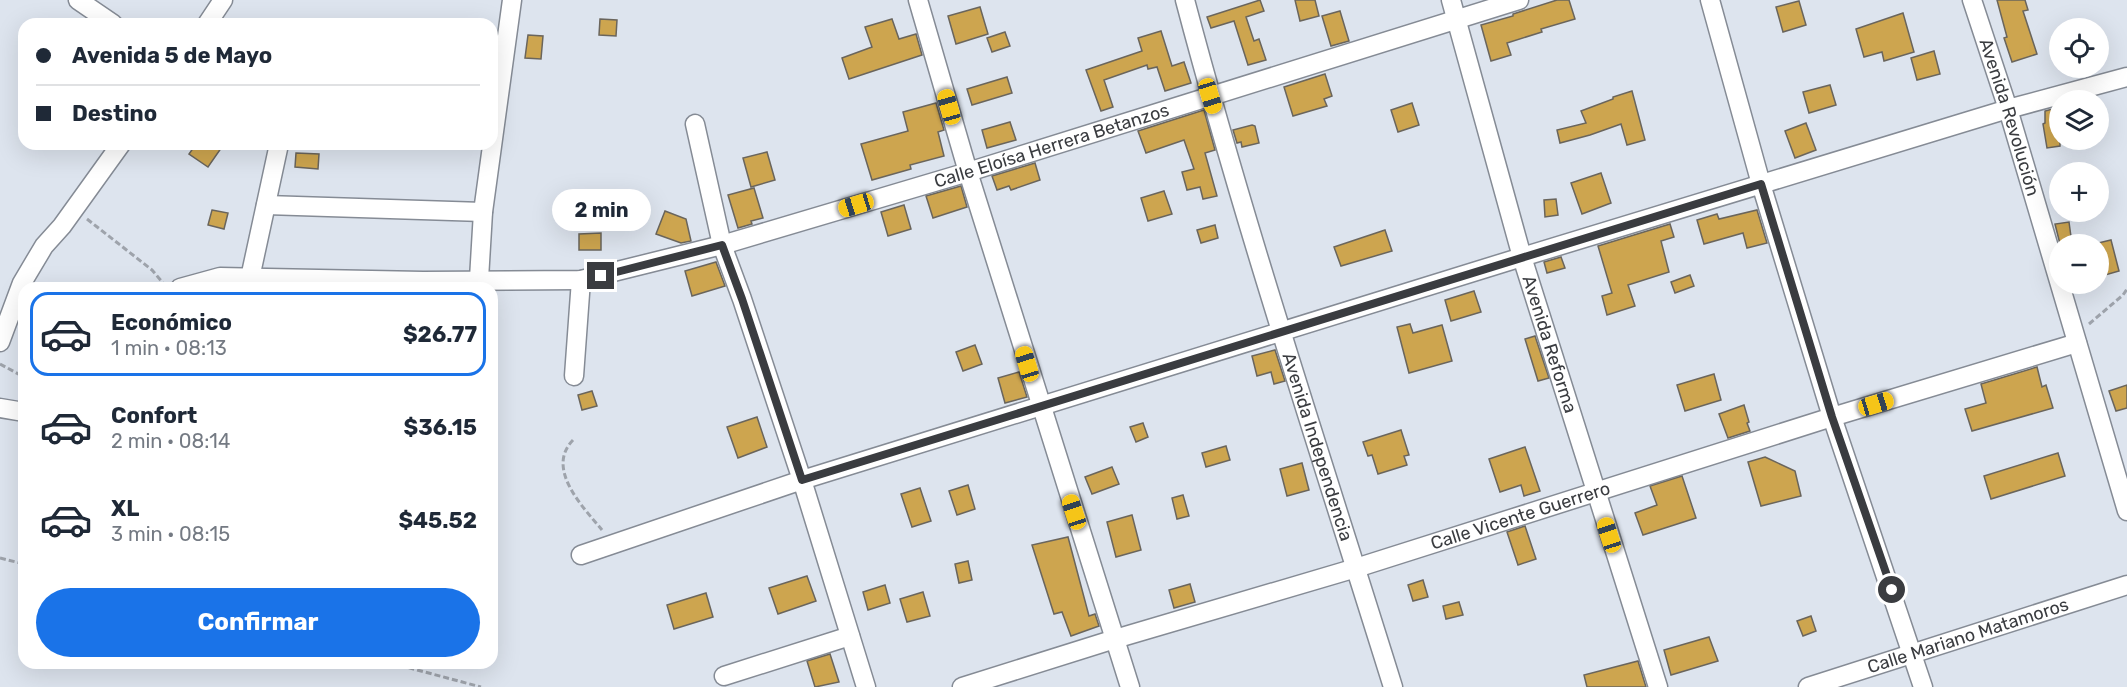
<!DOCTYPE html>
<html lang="es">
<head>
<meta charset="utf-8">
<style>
  body { margin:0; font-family:Rubik,sans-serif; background:#f6f6f7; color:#1f2937; height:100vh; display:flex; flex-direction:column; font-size:22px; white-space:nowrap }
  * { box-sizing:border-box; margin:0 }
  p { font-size:20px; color:#747a83 }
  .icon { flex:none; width:33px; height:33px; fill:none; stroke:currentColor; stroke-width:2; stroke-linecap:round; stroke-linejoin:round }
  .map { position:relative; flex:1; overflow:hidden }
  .details { position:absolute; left:18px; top:282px; width:480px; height:387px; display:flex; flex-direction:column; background:#fff; border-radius:18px; box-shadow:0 6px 24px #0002 }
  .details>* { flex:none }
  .top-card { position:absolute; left:18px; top:18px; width:480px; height:132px; border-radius:18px; box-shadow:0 6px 24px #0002; display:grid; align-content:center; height:132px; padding:0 18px; background:#fff }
  .fabs { position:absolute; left:2049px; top:18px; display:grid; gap:12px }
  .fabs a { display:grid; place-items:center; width:60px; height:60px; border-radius:50%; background:#fff; box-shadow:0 6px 24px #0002; font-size:30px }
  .end { position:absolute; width:27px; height:27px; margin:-14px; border:8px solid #3a3c40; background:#fff; box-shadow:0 0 0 3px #fff }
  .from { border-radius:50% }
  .bubble { position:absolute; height:42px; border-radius:21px; background:#fff; box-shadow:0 6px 24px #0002; font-size:20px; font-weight:700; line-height:42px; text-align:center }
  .car { position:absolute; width:18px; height:36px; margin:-18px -9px; border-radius:8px; box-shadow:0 0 4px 2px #0007; background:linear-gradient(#f5c518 24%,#345 0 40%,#f5c518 0 76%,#345 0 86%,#f5c518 0) }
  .top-card b { display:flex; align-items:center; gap:21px; height:57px; font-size:22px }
  .top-card b+b { border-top:2px solid #e0e1e3 }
  .top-card i { width:15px; height:15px; background:#1f2937 }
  ul { padding:10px 0 0; list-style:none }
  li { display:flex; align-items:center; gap:18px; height:84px; margin:0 12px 9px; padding:0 6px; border:3px solid transparent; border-radius:18px }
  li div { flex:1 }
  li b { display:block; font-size:22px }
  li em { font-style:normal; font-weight:700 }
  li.selected { border-color:#1a73e8 }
  li>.icon { width:54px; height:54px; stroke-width:1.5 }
  .cta { display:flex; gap:12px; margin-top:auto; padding:12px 18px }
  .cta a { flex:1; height:69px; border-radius:36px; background:#1a73e8; color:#fff; font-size:24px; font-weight:700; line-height:69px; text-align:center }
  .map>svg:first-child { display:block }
  .building { fill:#cda54f; stroke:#6a655c; stroke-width:1.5 }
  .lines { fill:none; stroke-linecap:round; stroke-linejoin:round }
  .minor-casing { stroke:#858b95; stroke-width:21 }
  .path { stroke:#9ea3ab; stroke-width:3; stroke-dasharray:6 3; stroke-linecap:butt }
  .minor { stroke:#fff; stroke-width:18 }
  .route { stroke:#3a3c40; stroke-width:8 }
  .labels { text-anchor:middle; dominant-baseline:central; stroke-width:4.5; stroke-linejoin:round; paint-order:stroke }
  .street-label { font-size:18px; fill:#3a3c40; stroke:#dde4ee }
</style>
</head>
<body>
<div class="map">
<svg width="2127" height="687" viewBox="0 0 2127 687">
  <rect width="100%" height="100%" fill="#dde4ee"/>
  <g class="building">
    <polygon points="1260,0 1264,11 1246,17 1254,41 1259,39 1266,60 1248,65 1234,21 1211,28 1207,17"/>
    <polygon points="1295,0 1315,0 1319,16 1300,21"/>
    <polygon points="1557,0 1569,0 1575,19 1541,29 1542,32 1507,43 1511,55 1491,61 1481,25 1513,16 1513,14"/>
    <polygon points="1997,0 2025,0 2028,10 2023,11 2037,54 2012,62 2004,38 2007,37"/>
    <polygon points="1799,1 1806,25 1783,32 1776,7"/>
    <polygon points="980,7 988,34 956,44 948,16"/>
    <polygon points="1340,11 1349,41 1331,46 1322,16"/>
    <polygon points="1903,13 1914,52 1884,61 1882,52 1864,57 1856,29"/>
    <polygon points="600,19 617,20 616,36 599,35"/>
    <polygon points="892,19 899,39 916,34 922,55 849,79 842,58 872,47 865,27"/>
    <polygon points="1161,31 1172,66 1184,62 1191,83 1165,91 1157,67 1148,69 1147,65 1104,80 1113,107 1101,111 1086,70 1142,51 1138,38"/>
    <polygon points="1005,32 1010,46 992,52 987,38"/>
    <polygon points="528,35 543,36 541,59 525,58"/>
    <polygon points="1934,51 1940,74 1917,80 1911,58"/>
    <polygon points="1325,74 1332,96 1324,99 1327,106 1293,116 1284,87"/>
    <polygon points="1007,77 1012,93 972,105 967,89"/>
    <polygon points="1830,85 1836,105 1809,113 1803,92"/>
    <polygon points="1632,91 1645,140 1627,145 1621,124 1590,135 1560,143 1557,130 1586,123 1581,111 1613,99 1613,97"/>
    <polygon points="936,103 944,130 938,132 944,156 910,165 911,169 872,180 861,144 908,131 903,112"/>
    <polygon points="1412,103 1419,125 1398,132 1391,110"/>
    <polygon points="2060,107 2060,146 2047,148 2043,124 2045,123 2045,111"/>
    <polygon points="1204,110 1215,150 1205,153 1217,196 1203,199 1200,187 1187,190 1182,172 1194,169 1184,140 1146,153 1138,131"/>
    <polygon points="1010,122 1016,140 987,148 982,130"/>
    <polygon points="1806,123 1816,150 1795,158 1785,131"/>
    <polygon points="1252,125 1255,126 1259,143 1242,147 1241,142 1237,143 1233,130"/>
    <polygon points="196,144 224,144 208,167 189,154"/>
    <polygon points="767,152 775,180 751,187 743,158"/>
    <polygon points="296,153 319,154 318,169 295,167"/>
    <polygon points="1035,163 1040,180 1011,190 1009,186 997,190 992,176"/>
    <polygon points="1601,173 1611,203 1582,214 1571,183"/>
    <polygon points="961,186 967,207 933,218 926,196"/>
    <polygon points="754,188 763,218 751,221 752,224 738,228 728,195"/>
    <polygon points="1164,191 1172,214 1148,221 1141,198"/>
    <polygon points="1556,199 1558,215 1545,217 1544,200"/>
    <polygon points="904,205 911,229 888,236 881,212"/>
    <polygon points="212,210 228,213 224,229 208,225"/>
    <polygon points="1757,210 1767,243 1747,248 1743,233 1704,244 1697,220 1717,214 1719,219"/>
    <polygon points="665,211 686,219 691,241 681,243 656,234"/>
    <polygon points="2069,222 2072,244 2060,244 2055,224"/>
    <polygon points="1670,224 1674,237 1661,241 1669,272 1628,285 1635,306 1607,315 1602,296 1612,293 1598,246"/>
    <polygon points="1215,225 1218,238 1201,243 1197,230"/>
    <polygon points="1385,230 1392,251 1341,266 1334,247"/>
    <polygon points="601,233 601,250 579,250 579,234"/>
    <polygon points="2111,240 2119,271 2098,277 2098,243"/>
    <polygon points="1561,257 1565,268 1547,273 1544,262"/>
    <polygon points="716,262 725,286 692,296 685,271"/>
    <polygon points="1690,275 1694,286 1675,293 1671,282"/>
    <polygon points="1474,291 1481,312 1451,321 1445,300"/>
    <polygon points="1410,324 1413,333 1442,325 1452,361 1409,373 1397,327"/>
    <polygon points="1535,336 1549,378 1538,381 1525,339"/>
    <polygon points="975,345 982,364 963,371 956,352"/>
    <polygon points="1275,350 1285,381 1274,384 1271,372 1257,376 1252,356"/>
    <polygon points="2037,367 2042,387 2046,385 2053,408 1972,431 1965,409 1986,403 1981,384"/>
    <polygon points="1019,372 1027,397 1005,403 998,378"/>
    <polygon points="1714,374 1721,400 1685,411 1677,385"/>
    <polygon points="2127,385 2127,408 2116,411 2109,391"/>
    <polygon points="592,391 597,406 582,410 578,395"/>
    <polygon points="1744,405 1749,422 1747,423 1750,431 1728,438 1719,414"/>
    <polygon points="757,417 767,447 738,458 727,427"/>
    <polygon points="1143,423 1148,437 1136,442 1130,427"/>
    <polygon points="1401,430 1409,455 1404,456 1407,465 1378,474 1372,455 1368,456 1363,442"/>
    <polygon points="1226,446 1230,460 1206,467 1202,453"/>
    <polygon points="1525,447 1540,491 1524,496 1521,485 1500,492 1489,459"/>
    <polygon points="2058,453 2065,476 1991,499 1984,476"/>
    <polygon points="1765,457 1795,471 1801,496 1761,506 1748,462"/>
    <polygon points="1302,463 1309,490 1287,496 1280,469"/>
    <polygon points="1112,467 1119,484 1092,494 1085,477"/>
    <polygon points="1682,476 1696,518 1643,535 1635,513 1657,505 1650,486"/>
    <polygon points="968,485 975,509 957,515 949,491"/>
    <polygon points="920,488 931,521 912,527 901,494"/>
    <polygon points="1183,495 1189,516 1177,519 1172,498"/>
    <polygon points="1132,515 1141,550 1116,557 1107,522"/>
    <polygon points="1525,526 1536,559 1518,565 1507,532"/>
    <polygon points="1068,537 1089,616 1095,614 1099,626 1071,636 1062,612 1054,614 1032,545"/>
    <polygon points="968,561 972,580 959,583 955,564"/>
    <polygon points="807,576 816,601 778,614 769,588"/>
    <polygon points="1423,580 1428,597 1413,601 1408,585"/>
    <polygon points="1190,584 1195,602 1174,608 1169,590"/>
    <polygon points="885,585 890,603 868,610 863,592"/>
    <polygon points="923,592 930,616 907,622 900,599"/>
    <polygon points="706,593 713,617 674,629 667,605"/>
    <polygon points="1459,602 1463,615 1446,619 1443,606"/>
    <polygon points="1811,616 1816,631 1803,636 1797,621"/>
    <polygon points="1709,637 1718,661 1671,675 1664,650"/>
    <polygon points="830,654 839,682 815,687 807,661"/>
    <polygon points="1638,661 1646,687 1587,687 1584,675"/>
  </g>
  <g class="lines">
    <g class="minor-casing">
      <g id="minor">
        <polyline points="78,0 113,24"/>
        <polyline points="918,0 968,172 1130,687"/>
        <path id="s1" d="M1185,0C1246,231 1322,459 1393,687"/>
        <path id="s2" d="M1451,0L1522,257L1658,687"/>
        <polyline points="1710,0 1761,184 1832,417 1923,687"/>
        <path id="s3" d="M1972,0L2008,109L2127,511"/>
        <polyline points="207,24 223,0"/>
        <polyline points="695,124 722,245 742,299 802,480 866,687"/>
        <polyline points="266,205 483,212"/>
        <polyline points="250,278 279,144"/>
        <polyline points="479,279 483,212 512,0"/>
        <path id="s4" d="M180,288L220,277L423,281L581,280L722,245L968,172L1519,0"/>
        <polyline points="0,342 22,283 44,246 62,226 121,144"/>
        <polyline points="574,376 581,280"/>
        <polyline points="0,408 24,412"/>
        <polyline points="581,555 802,480 1522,257 2008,109 2127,77"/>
        <polyline points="724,676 850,636"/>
        <path id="s5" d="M962,687L1115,639L1356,568L1832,417L2077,343"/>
        <path id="s6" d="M1808,687L2127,585"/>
      </g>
    </g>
    <g class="path">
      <polyline points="87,219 152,270 164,284"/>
      <polyline points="2089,324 2123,295 2127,289"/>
      <polyline points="0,364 24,377"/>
      <path d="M573,440C545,469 583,507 602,530"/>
      <polyline points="0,558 24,564"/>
      <polyline points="391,663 481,687"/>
    </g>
    <use href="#minor" class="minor"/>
  </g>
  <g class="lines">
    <polyline class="route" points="601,276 722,245 742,299 802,480 1761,184 1832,417 1892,590"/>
  </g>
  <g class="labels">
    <g class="street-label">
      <text stroke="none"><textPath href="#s3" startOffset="123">Avenida Revolución</textPath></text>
      <text stroke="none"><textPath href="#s4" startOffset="892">Calle Eloísa Herrera Betanzos</textPath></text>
      <text stroke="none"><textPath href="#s2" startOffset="358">Avenida Reforma</textPath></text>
      <text stroke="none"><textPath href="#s1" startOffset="466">Avenida Independencia</textPath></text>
      <text stroke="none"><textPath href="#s5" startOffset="584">Calle Vicente Guerrero</textPath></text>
      <text stroke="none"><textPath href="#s6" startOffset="168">Calle Mariano Matamoros</textPath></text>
    </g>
  </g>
</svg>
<div class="fabs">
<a><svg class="icon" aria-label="locate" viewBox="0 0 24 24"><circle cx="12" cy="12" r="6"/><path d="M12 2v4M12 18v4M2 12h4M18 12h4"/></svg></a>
<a><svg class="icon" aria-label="layers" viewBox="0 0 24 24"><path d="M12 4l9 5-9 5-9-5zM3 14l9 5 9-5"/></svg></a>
<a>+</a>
<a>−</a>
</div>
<i class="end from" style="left:1892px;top:590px"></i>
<i class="end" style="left:601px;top:276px"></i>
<div class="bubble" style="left:552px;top:189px;width:99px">2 min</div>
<i class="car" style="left:1210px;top:96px;rotate:163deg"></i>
<i class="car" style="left:949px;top:107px;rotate:344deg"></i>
<i class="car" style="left:856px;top:205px;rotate:253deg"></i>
<i class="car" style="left:1027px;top:364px;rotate:343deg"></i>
<i class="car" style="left:1876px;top:404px;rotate:73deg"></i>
<i class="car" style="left:1074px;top:512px;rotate:342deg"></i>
<i class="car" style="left:1609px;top:535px;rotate:342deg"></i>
<div class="top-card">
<b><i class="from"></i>Avenida 5 de Mayo</b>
<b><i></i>Destino</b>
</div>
<section class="details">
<ul>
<li class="selected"><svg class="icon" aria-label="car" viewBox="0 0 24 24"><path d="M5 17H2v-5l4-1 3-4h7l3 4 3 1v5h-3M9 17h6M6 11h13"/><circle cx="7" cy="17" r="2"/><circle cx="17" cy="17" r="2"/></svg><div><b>Económico</b><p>1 min · 08:13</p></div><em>$26.77</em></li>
<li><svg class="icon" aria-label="car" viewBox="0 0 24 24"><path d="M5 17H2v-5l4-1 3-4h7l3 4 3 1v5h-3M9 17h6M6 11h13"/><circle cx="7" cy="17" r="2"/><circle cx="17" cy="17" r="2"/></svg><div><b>Confort</b><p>2 min · 08:14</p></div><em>$36.15</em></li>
<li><svg class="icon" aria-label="car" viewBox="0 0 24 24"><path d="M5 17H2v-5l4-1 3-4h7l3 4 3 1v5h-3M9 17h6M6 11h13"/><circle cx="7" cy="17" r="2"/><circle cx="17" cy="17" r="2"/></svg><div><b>XL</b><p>3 min · 08:15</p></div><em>$45.52</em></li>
</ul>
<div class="cta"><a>Confirmar</a></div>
</section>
</div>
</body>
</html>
